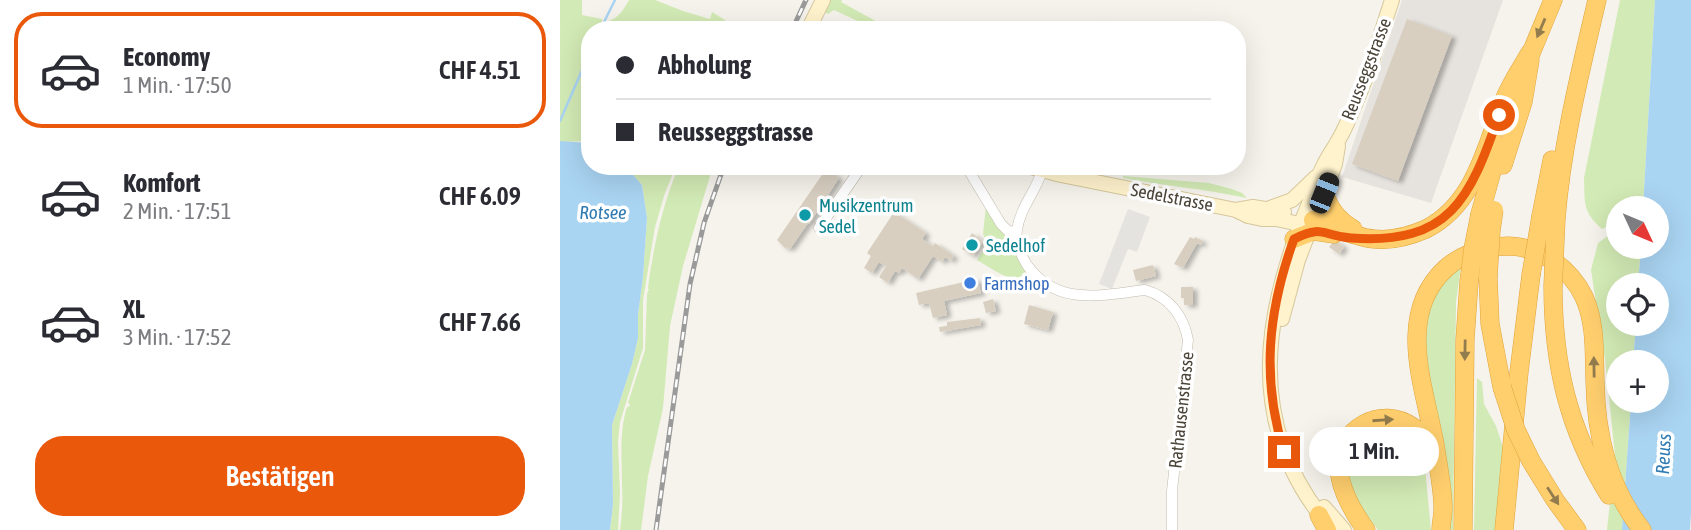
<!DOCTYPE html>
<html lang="de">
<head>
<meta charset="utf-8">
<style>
  body { margin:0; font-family:"Asap Condensed",sans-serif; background:#f2f2f3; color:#2b2b33; height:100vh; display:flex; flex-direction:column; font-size:26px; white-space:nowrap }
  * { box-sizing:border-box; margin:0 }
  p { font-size:23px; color:#7c7c81 }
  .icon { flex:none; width:38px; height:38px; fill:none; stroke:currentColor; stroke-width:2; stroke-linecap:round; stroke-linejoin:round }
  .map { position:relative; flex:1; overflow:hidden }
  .panel { display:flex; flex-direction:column; background:#fff; width:560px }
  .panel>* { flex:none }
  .hud { position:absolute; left:21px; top:21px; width:665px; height:154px; border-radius:28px; box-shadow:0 7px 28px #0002; display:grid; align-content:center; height:154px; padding:0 35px; background:#fff }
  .needle { width:46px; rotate:134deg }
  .controls { position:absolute; left:1046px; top:196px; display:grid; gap:14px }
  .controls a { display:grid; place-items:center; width:63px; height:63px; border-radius:50%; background:#fff; box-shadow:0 7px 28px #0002; font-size:35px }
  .end { position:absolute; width:32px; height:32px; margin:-16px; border:9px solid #ea580c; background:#fff; box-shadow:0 0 0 4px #fff }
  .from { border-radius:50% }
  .bubble { position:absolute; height:49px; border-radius:24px; background:#fff; box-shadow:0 7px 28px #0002; font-size:23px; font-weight:600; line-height:49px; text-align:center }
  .car { position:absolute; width:21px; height:42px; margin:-21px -10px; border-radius:9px; box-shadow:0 0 5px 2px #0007; background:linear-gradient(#222 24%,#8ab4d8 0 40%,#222 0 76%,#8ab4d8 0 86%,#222 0) }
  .hud b { display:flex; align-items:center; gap:24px; height:66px; font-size:26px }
  .hud b+b { border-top:2px solid #e1e1e2 }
  .hud i { width:18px; height:18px; background:#2b2b33 }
  ul { padding:12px 0 0; list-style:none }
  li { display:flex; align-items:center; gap:21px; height:116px; margin:0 14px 10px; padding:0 21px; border:4px solid transparent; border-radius:28px }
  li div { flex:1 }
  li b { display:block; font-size:26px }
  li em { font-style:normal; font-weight:600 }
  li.on { border-color:#ea580c }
  li>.icon { width:63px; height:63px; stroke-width:1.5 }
  .primary-button { display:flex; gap:14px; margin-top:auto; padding:14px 35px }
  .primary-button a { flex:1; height:80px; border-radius:28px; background:#ea580c; color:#fff; font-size:28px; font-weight:600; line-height:80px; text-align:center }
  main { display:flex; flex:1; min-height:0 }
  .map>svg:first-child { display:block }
  .industrial { fill:#e6e2dd }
  .green { fill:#d2eab5 }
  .parking { fill:#e5e3e0 }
  .water { fill:#a9d4f2 }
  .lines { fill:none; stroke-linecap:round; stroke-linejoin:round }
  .stream { stroke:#a9d4f2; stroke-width:2.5 }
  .building { fill:#d8cfc1; filter:url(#shadow) }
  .street-casing { stroke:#c2bbae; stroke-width:11 }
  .secondary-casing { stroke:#d6c79b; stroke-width:16 }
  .highway-casing { stroke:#e0a43c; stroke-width:19 }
  .street { stroke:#fff; stroke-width:10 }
  .secondary { stroke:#fff3cd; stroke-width:14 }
  .highway { stroke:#ffcf6e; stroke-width:18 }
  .rail-casing { stroke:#9a9a9a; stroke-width:5 }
  .rail { stroke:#fff; stroke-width:2.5; stroke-dasharray:8; stroke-linecap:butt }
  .highway-bridge-casing { stroke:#e0a43c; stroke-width:19; stroke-linecap:butt }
  .highway-bridge { stroke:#ffcf6e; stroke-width:18 }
  .oneway { fill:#937c4e }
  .route { stroke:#ea580c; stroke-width:9 }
  .culture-dot { fill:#0f9aa8; stroke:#fff; stroke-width:2.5 }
  .shop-dot { fill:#3f7fe0; stroke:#fff; stroke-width:2.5 }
  .labels { text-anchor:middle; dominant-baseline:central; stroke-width:7; stroke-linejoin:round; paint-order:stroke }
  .street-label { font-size:18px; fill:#4b4439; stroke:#fff }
  .culture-label { font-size:18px; fill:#0d838f; stroke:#fff; text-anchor:start }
  .shop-label { font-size:18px; fill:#366cbe; stroke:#fff; text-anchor:start }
  .water-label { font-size:19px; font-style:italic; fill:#2e7ab2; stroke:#fff }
</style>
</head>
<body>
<main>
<section class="panel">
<ul>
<li class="on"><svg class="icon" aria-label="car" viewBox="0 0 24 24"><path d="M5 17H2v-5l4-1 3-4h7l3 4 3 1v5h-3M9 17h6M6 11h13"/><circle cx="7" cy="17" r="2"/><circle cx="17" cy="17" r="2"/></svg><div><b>Economy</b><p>1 Min. · 17:50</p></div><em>CHF 4.51</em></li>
<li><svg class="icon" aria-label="car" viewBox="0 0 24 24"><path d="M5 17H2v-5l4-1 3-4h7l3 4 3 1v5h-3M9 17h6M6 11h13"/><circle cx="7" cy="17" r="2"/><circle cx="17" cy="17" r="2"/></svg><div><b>Komfort</b><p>2 Min. · 17:51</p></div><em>CHF 6.09</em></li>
<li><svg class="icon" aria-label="car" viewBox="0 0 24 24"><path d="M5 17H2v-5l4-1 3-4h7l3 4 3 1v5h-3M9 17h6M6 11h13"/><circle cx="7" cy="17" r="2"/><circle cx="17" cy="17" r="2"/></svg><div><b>XL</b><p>3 Min. · 17:52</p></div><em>CHF 7.66</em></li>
</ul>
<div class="primary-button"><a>Bestätigen</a></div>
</section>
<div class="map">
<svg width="1131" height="530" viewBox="0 0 1131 530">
  <defs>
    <filter id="shadow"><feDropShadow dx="4.5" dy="2.5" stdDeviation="2" flood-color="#0004"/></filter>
  </defs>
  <rect width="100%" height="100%" fill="#f6f3ec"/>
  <polygon class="industrial" points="842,0 943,0 871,203 782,177"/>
  <g class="green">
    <path d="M0,0H22V15L42,19V22C57,21 62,12 69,0H95L123,11L150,19L152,12L165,20L169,25V30H30V143L26,141L2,142L0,141Z"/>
    <polygon points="271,0 282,0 281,2 332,30 317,30 274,10 268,14 264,12"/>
    <path d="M1060,0H1095L1083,208H1059V221L1042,229C1022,211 1025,203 1024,178Z"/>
    <polygon points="63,166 116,166 105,193 95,227 83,300 83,348 60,422 58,442 60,493 58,530 50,530 53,504 52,425 72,364 78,338 78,315 83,277 87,218 82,185 67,168"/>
    <path d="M119,166H153L123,266L110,326L103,408L88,476L81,530H60C62,515 63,500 62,485C62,458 59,433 67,407H69L70,404L68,403L85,350L87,294L89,289H88L89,280C95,240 103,203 119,166Z"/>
    <path d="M563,176L649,183L672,189L682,193L687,198C646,189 604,186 563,178Z"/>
    <path d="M426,206L447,236L452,239L459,261L468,276L465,282C449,281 431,268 417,260L428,243L423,234Z"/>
    <polygon points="1059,228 1059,247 1081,247 1078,285 1059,285 1059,324 1076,324 1073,362 1059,362 1059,401 1071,401 1062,530 1047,530 1055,455 1045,359 1031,270 1038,243"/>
    <polygon points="901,266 896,302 893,530 886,530 867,382 864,334 871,301 884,282"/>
    <polygon points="917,378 922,382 924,404 936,426 943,447 937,530 914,530"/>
    <path d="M826,428L839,430L850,437L864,457L871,530H818C812,521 804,513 799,503C781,472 785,434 826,428Z"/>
  </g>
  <polygon class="parking" points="568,209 590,217 577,252 568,249 552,289 539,284"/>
  <g class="water">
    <polygon points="1095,0 1131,0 1131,513 1130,530 1062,530 1071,401 1097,401 1097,362 1073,362 1076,324 1097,324 1097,285 1078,285 1081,247 1097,247 1097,208 1083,208"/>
    <polygon points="0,141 30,143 30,166 63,166 67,168 82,185 87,218 83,277 78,315 78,338 72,364 52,425 53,504 50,530 0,530"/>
  </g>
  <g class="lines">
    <g class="stream">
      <polyline points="40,30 55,0"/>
      <polyline points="0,121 30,52"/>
    </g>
  </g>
  <g class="building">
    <polygon points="847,19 892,36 838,181 792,164"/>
    <rect x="533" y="22" width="13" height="8"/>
    <polygon points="266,169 279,178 249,224 248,223 230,249 227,247 226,249 217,240"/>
    <polygon points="334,212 366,233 362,239 373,246 375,243 394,256 391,261 385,257 382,262 373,256 358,279 342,268 339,273 335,271 328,283 319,277 326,266 319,262 312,273 304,268 311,256 307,253"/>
    <polygon points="412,233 423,241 413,256 402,249"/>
    <polygon points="630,237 634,239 635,237 643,241 641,245 637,243 623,268 614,264"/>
    <polygon points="775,240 784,247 779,254 769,247"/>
    <polygon points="593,265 596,276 576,281 573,270"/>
    <polygon points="417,279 421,293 384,301 387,315 373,318 369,303 359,305 356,293"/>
    <polygon points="621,287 633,287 633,305 624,305 624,298 621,298"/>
    <polygon points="433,299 436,311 426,313 423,302"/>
    <polygon points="469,305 493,312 488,330 464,324"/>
    <polygon points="420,318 421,325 380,332 379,327 387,326 387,322"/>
  </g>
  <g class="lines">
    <g class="street-casing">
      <g id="street">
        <polyline points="406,166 441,224 448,231 456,232"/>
        <path d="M482,171C476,191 460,208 457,230C455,241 461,255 467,265C497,307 541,295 585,290C610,297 624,317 628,340L612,491V530"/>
        <polyline points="259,228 302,166"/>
      </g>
    </g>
    <g class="secondary-casing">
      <g id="secondary">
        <polyline points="248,30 263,0"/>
        <polyline points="467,166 501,175 676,210 688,216 702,219 716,219 735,223 748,222"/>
        <polyline points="710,208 732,200 756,177"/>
        <polyline points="676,210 693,207 724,212"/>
        <polyline points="722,319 738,260 775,164 778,146"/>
        <polyline points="764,507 784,530"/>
        <path d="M765,521C684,422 704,310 750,201C754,191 756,181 761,171C766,159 773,150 779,139C788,124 794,106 801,90C813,61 822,30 832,0"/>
      </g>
    </g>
    <g class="highway-casing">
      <g id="highway">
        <polyline points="967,63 993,0"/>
        <polyline points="943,165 963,102 970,60"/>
        <path d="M764,193C770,210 778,220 793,229"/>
        <polyline points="920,214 939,146"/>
        <polyline points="981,216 992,160"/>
        <path d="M996,219C1002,144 1020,73 1037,0"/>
        <path d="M753,220C772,226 793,237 814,239C832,241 850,236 866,229C915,204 926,147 944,100C951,83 961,68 970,53"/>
        <polyline points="734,239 754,231 774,234"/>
        <polyline points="928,277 930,324 942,387"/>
        <path d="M993,286C993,363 1008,429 1049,495"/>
        <polyline points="971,461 995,500 1017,530"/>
        <polyline points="759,515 767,530"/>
        <path d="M806,530C793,512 779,489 779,466C779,429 821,404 853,427C862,433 867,443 871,453"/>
        <path d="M881,530C881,523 883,516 883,509C883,488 878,466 875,445C865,388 835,316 885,269C901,254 926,246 949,246C981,247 1010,268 1024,297C1036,323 1034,353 1035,381C1036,436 1048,486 1082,530"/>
        <polyline points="903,530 905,340 909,282"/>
        <polyline points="944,530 959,372 971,275"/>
      </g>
    </g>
    <use href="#street" class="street"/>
    <use href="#secondary" class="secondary"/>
    <use href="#highway" class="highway"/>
    <g class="rail-casing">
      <g id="rail">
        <polyline points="232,30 246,0"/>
        <polyline points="96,530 130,284 144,223 164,166"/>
      </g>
    </g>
    <use href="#rail" class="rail"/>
    <g class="highway-bridge-casing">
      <g id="highway-bridge">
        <polyline points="971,275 981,216"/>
        <polyline points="928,277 931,231 934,210"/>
        <polyline points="909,282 913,249 920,214"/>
        <polyline points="993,286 996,219"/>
        <polyline points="942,387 956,430 971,461"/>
      </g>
    </g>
    <use href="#highway-bridge" class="highway-bridge"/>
  </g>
  <defs><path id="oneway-solid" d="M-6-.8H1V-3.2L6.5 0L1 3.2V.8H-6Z" transform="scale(1.75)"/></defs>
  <g class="oneway">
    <use href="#oneway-solid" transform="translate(981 28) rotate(113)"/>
    <use href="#oneway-solid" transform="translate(905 350) rotate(91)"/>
    <use href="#oneway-solid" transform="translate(1034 367) rotate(-91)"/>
    <use href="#oneway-solid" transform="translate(823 420) rotate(-4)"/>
    <use href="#oneway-solid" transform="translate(993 496) rotate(57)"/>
  </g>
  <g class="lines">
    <path class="route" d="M724,452C701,378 708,311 734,239C763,224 763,236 791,238C890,245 910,199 939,115"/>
  </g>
  <g class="culture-dot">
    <circle cx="245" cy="215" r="7"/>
    <circle cx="412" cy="245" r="7"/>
  </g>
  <circle class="shop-dot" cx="410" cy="283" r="7"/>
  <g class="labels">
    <g class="street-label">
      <text transform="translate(806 69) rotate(-69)">Reusseggstrasse</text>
      <text transform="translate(612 197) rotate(11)">Sedelstrasse</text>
      <text transform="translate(621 410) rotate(-84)">Rathausenstrasse</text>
    </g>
    <g class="culture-label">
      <text x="259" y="205">Musikzentrum<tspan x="259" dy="21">Sedel</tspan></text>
      <text x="426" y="245">Sedelhof</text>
    </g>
    <g class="shop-label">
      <text x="424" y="283">Farmshop</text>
    </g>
    <g class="water-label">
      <text x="43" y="212">Rotsee</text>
      <text transform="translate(1103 454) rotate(-87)">Reuss</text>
    </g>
  </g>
</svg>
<div class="controls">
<a><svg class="needle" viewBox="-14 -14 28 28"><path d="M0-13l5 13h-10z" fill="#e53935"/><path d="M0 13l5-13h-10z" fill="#7c7c81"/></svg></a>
<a><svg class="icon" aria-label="locate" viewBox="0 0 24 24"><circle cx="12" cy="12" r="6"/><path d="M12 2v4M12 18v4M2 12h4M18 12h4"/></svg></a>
<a>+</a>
</div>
<i class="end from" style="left:939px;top:115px"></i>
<i class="end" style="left:724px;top:452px"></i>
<div class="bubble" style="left:749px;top:427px;width:130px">1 Min.</div>
<i class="car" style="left:764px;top:193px;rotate:22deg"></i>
<div class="hud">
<b><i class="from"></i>Abholung</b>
<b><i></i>Reusseggstrasse</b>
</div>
</div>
</main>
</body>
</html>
